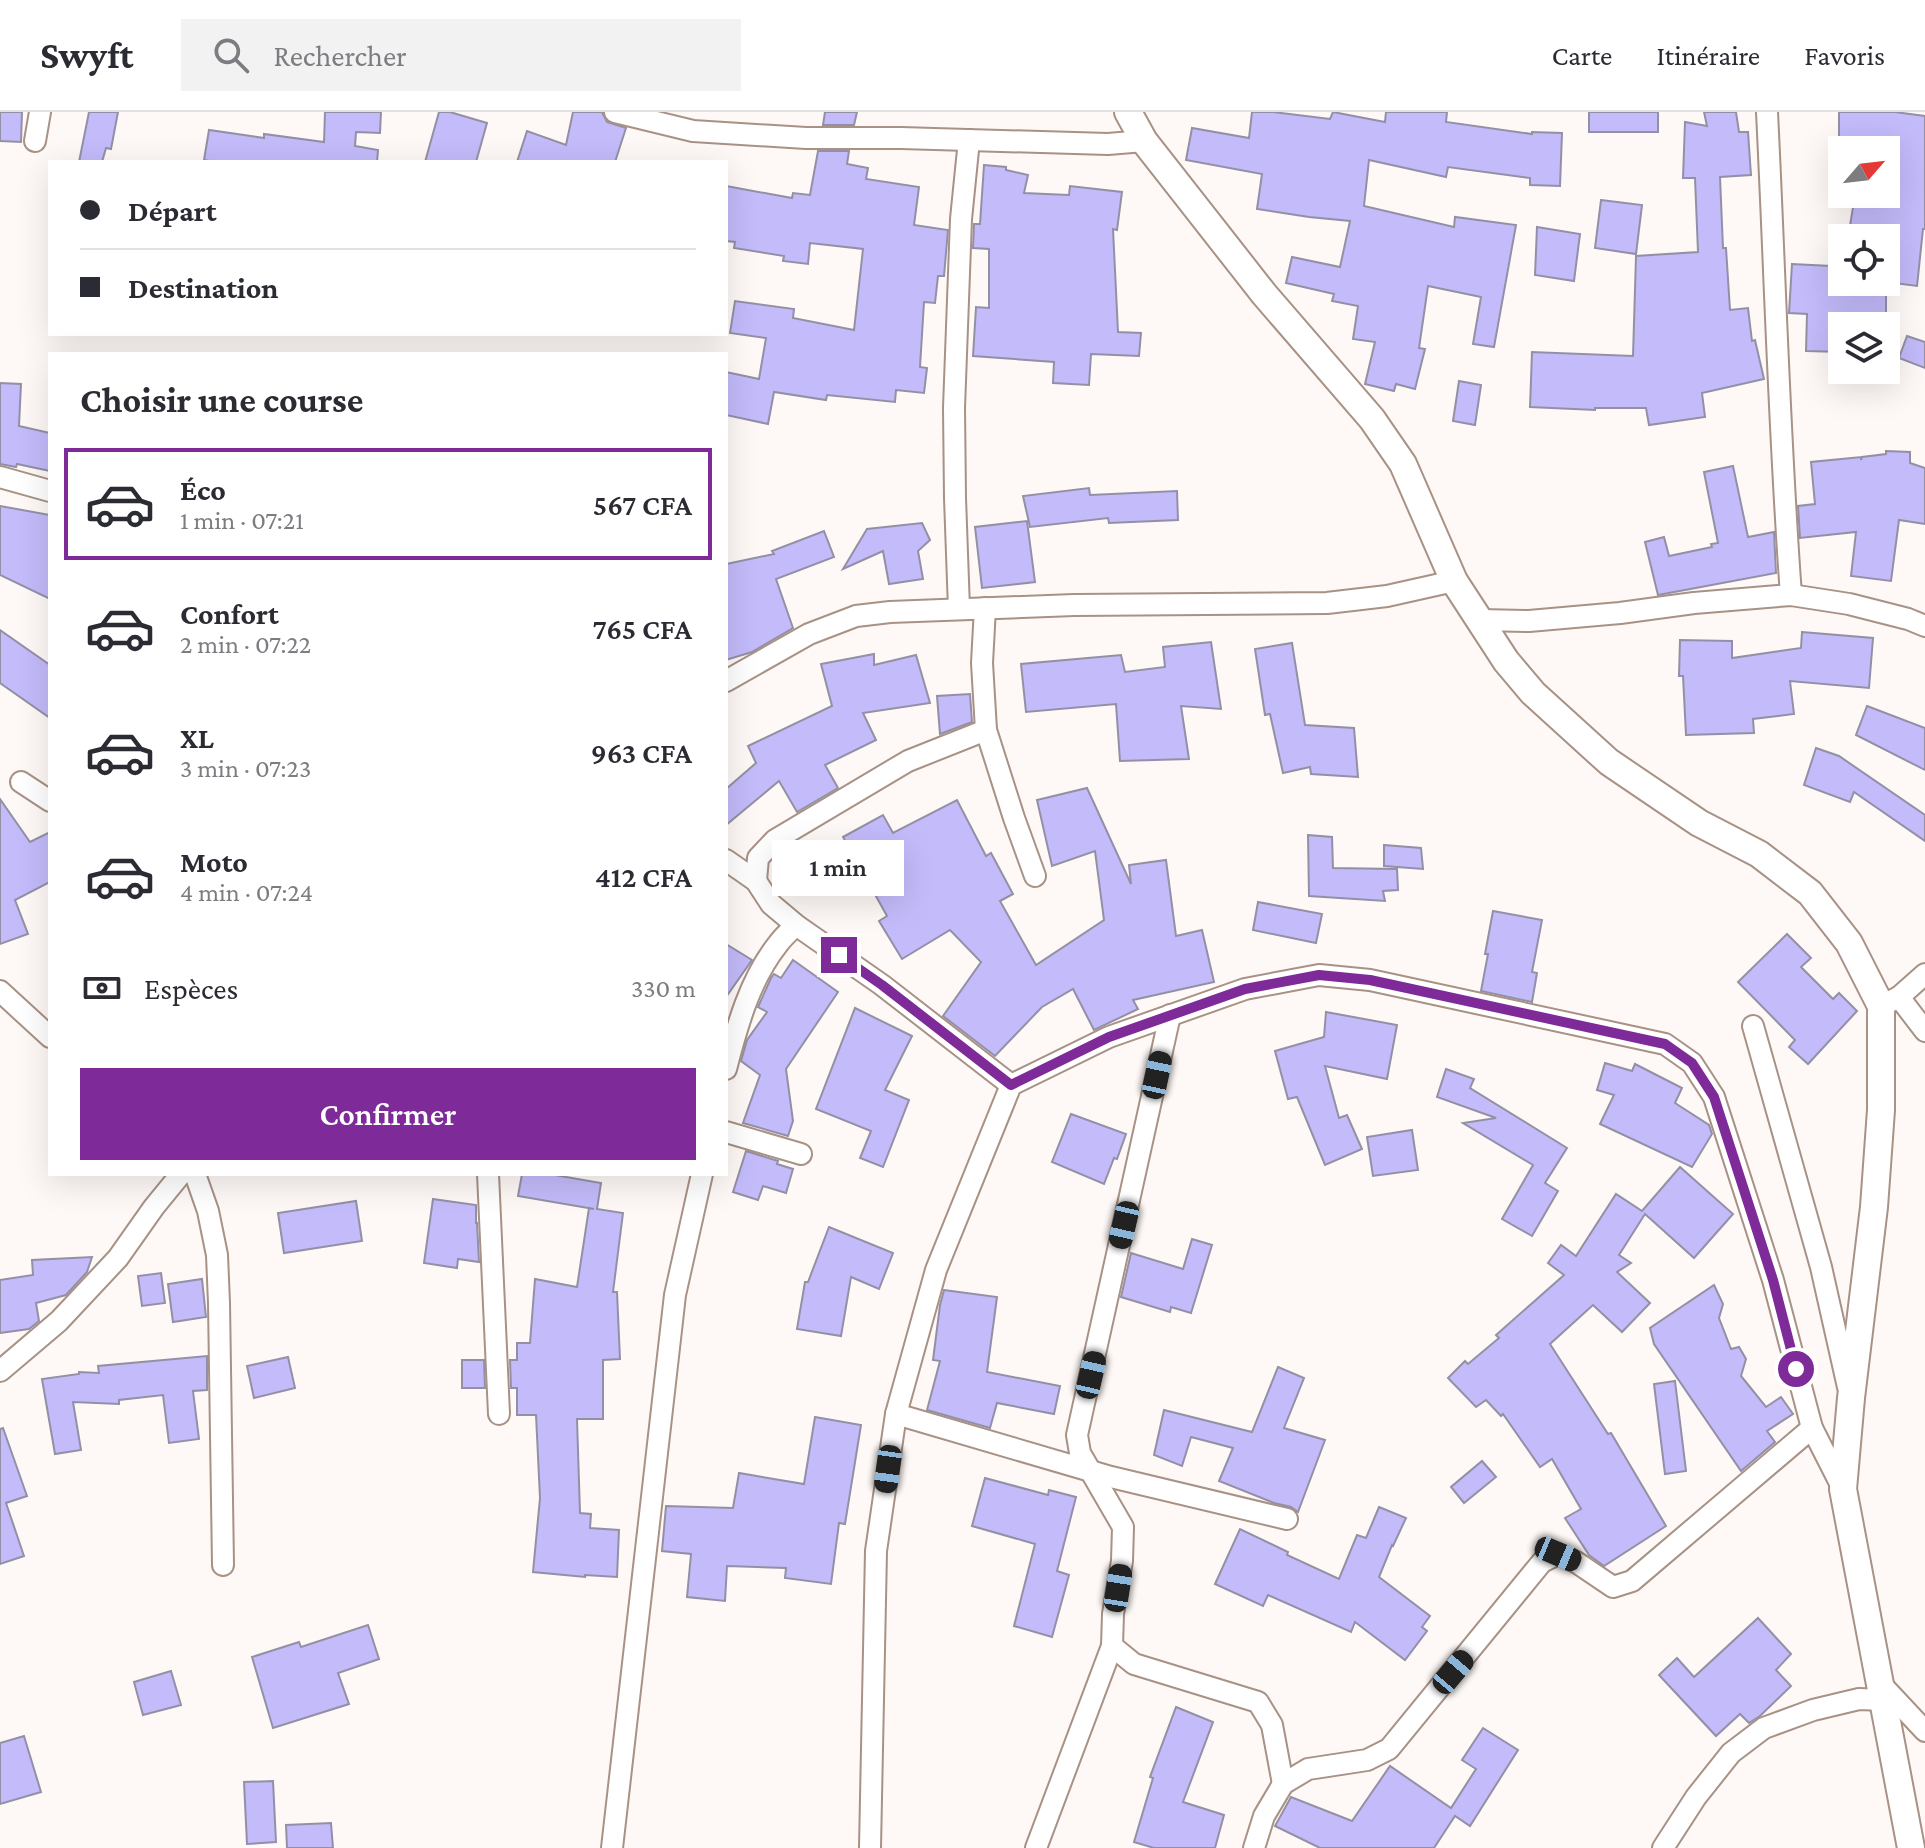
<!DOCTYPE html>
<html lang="fr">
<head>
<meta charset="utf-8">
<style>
  body { margin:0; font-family:"Crimson Pro",serif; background:#f2f2f3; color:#2b2b33; height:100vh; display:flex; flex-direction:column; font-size:30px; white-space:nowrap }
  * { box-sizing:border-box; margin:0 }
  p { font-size:26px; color:#7c7c81 }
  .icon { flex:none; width:44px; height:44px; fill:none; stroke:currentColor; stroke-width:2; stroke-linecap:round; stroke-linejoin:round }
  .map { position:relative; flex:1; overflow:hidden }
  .side { position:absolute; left:48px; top:240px; width:680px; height:824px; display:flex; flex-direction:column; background:#fff; border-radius:0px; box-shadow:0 8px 32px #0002 }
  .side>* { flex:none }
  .hud { position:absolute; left:48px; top:48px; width:680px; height:176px; border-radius:0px; box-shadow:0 8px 32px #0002; display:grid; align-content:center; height:176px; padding:0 32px; background:#fff }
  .needle { width:52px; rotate:62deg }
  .fabs { position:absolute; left:1828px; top:24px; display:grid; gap:16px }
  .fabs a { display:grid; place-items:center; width:72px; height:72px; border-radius:0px; background:#fff; box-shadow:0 8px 32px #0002; font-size:40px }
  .end { position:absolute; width:36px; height:36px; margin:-18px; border:10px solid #7e2a99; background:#fff; box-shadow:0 0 0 4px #fff }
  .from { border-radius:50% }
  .bubble { position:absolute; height:56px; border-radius:0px; background:#fff; box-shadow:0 8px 32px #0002; font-size:26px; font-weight:600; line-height:56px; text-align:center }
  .car { position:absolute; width:24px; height:48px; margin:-24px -12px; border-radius:10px; box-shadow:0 0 6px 2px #0007; background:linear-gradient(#222 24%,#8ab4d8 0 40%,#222 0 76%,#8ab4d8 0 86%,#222 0) }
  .hud b { display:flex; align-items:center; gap:28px; height:76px; font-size:30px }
  .hud b+b { border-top:2px solid #e1e1e2 }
  .hud i { width:20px; height:20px; background:#2b2b33 }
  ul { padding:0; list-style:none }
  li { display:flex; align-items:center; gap:24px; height:112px; margin:0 16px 12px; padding:0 16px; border:4px solid transparent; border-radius:0px }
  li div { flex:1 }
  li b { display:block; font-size:30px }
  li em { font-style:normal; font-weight:600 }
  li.on { border-color:#7e2a99 }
  li>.icon { width:72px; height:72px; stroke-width:1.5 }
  h2 { padding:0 32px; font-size:36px; line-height:96px }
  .pay { display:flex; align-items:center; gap:20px; height:88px; padding:0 32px; font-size:30px }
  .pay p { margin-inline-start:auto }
  .button { display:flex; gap:16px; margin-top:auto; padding:16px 32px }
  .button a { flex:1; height:92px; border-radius:0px; background:#7e2a99; color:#fff; font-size:32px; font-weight:600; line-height:92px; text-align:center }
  header { display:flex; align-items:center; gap:48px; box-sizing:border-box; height:112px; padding:0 40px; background:#fff; border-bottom:2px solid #e1e1e2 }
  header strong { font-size:38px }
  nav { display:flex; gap:44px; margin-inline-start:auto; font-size:28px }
  .search { width:560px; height:72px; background:#f2f2f3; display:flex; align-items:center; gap:20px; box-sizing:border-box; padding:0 28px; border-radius:0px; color:#7c7c81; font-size:30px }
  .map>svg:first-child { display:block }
  .building { fill:#c3bbfa; stroke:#9390a6; stroke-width:2 }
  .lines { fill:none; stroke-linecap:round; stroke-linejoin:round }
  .minor-casing { stroke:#a89185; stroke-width:24 }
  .tertiary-casing { stroke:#a89185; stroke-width:30 }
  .minor { stroke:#fff; stroke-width:20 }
  .tertiary { stroke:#fff; stroke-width:26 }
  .route { stroke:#7e2a99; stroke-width:10 }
</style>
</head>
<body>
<header>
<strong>Swyft</strong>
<div class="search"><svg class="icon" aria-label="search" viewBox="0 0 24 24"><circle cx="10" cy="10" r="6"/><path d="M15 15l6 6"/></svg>Rechercher</div>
<nav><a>Carte</a><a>Itinéraire</a><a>Favoris</a></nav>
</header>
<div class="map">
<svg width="1925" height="1736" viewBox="0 0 1925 1736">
  <rect width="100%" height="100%" fill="#fef9f6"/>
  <g class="building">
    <polygon points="0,0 22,0 21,30 0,29"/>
    <polygon points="89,0 118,0 111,37 106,36 102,50 79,50"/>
    <polygon points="325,0 381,0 380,21 356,20 355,34 378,38 377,50 215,50 204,48 209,18 264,26 264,22 324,30"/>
    <polygon points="439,0 450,0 487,11 476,50 425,50"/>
    <polygon points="573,0 602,0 607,10 626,16 615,50 517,50 527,19 566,33"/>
    <polygon points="825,0 857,0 854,13 823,13"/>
    <polygon points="1252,0 1273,0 1330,7 1333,0 1385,10 1386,0 1447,0 1446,10 1532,22 1532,20 1562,21 1560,74 1530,73 1530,66 1448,55 1446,65 1369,48 1364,94 1454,115 1455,105 1516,113 1494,235 1473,232 1481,185 1428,174 1419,236 1425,237 1415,277 1396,272 1394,279 1365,272 1375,230 1353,227 1358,194 1332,189 1334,182 1286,171 1292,145 1340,155 1350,109 1309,105 1257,97 1262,62 1186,48 1192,16 1249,26"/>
    <rect x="1589" y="0" width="69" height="20"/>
    <polygon points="1704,0 1736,0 1739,20 1748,20 1751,63 1720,65 1723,136 1726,136 1730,198 1748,196 1752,229 1755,228 1764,267 1702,281 1705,305 1649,313 1646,296 1595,296 1595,298 1530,295 1532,240 1633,244 1636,144 1698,140 1695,66 1683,66 1685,10 1707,14"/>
    <polygon points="1839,0 1895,0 1925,4 1925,117 1923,117 1917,174 1886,170 1889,126 1848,126 1855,83 1886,88 1886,38 1839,38"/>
    <polygon points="818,39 849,39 847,52 868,56 866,67 919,75 914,113 948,118 944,164 938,164 935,191 924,190 920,255 927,256 924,281 896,278 895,290 827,283 826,288 774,280 768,312 726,303 726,260 759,267 766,226 730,221 735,189 794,197 793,206 854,218 863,137 810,131 808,152 783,149 784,144 734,136 735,130 726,129 726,74 792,86 793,81 810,83"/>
    <polygon points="984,53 1006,55 1006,58 1028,63 1024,81 1069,83 1070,74 1122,80 1117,118 1113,117 1118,220 1141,221 1139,244 1091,242 1089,273 1053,271 1054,250 973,244 976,195 989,196 989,137 973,136 974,112 980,112"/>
    <polygon points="1601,88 1642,93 1636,142 1595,136"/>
    <polygon points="1537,115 1580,122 1574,169 1535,163"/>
    <polygon points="1792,152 1831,154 1830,170 1886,170 1886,201 1865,201 1865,214 1842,214 1842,240 1806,239 1807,202 1789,201"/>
    <polygon points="1907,224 1925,230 1925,256 1899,246"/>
    <polygon points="1459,269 1481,273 1475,313 1453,309"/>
    <polygon points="0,271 21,272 19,314 50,321 50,359 17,352 16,355 0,352"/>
    <polygon points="1886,339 1910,340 1910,351 1925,356 1925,412 1899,408 1891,469 1851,464 1856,420 1800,426 1798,394 1815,392 1811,350 1861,345 1861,348 1862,345 1886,342"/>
    <polygon points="1733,354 1748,425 1774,420 1776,461 1658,483 1645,430 1664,425 1669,444 1712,435 1711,432 1718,431 1704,360"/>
    <polygon points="1089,376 1090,383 1177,379 1178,408 1109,411 1108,406 1030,415 1023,384"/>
    <polygon points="0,394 50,403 50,487 0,463"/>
    <polygon points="1027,409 1035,470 982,476 975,415"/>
    <polygon points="922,411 930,428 918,439 923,467 889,472 883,439 843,457 867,417"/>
    <polygon points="824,419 834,445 776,467 793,516 752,540 726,548 726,452 774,442 772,439"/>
    <polygon points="0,518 50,553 50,606 0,571"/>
    <polygon points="1802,520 1873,526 1869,576 1790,569 1794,602 1753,607 1754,621 1686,623 1683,564 1679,564 1680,528 1732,529 1732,546 1801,536"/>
    <polygon points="1211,530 1221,597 1181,594 1189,647 1120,649 1116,592 1026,600 1021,552 1121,543 1125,560 1165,555 1163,535"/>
    <polygon points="1292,531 1305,613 1354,616 1358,665 1311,662 1310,655 1283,661 1270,602 1265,603 1255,537"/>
    <polygon points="874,542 874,553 916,543 930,591 863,601 876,628 825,653 838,676 797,700 779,669 726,713 726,677 756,651 748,634 832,594 821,552"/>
    <polygon points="970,582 972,610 940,622 937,584"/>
    <polygon points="1867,594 1925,616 1925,658 1856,623"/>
    <polygon points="1816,636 1839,644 1925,703 1925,729 1854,680 1850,690 1804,673"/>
    <polygon points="1087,676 1131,772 1129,753 1166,748 1176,824 1202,818 1214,870 1133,888 1138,897 1094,918 1073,877 1042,895 995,944 943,904 981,850 950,818 902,847 879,809 887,804 843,725 883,703 893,721 957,688 986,744 991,741 1013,782 1000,789 1036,853 1104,808 1095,739 1052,754 1037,688"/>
    <polygon points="0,687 30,730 50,720 50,770 15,788 28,822 0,832"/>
    <polygon points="1308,723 1332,725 1333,756 1397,757 1398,778 1383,779 1385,789 1309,784"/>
    <polygon points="1384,733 1421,736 1423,757 1384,754"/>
    <polygon points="1258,790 1322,802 1316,831 1253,818"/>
    <polygon points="1493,799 1542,808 1532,860 1537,861 1532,890 1481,879 1488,842 1485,842"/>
    <polygon points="1787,822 1811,846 1801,855 1833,887 1839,881 1857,899 1808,952 1789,935 1795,928 1738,870"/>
    <polygon points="726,832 752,848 726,885"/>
    <polygon points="793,848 838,880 786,957 793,1009 788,1024 743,1011 760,963 741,949 747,928 767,900 758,895 771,866 774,862 781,866"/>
    <polygon points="855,896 912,924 885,978 909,988 883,1055 860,1046 871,1019 816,997"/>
    <polygon points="1326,900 1397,913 1387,967 1325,954 1339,1006 1347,1003 1362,1037 1325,1053 1297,985 1288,987 1275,939 1324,925"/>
    <polygon points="1605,951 1632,959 1635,952 1682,976 1675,991 1709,1013 1712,1022 1692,1055 1600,1012 1614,983 1597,978"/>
    <polygon points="1446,957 1474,967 1470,976 1567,1036 1545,1071 1558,1079 1532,1124 1502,1107 1533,1053 1463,1011 1496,1006 1437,985"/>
    <polygon points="1071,1002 1126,1022 1117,1047 1114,1046 1104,1072 1052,1050"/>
    <polygon points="1412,1018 1418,1058 1373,1064 1367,1025"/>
    <polygon points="746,1039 778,1049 777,1052 793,1057 786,1081 763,1074 758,1088 733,1080"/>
    <polygon points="1680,1055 1733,1102 1694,1146 1645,1102 1619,1143 1631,1151 1617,1160 1650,1191 1622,1220 1593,1193 1550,1232 1608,1322 1611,1321 1666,1414 1604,1454 1589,1443 1565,1406 1581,1397 1552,1347 1540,1355 1503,1302 1501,1304 1486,1288 1476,1295 1448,1266 1465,1249 1468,1252 1499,1226 1496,1223 1564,1163 1548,1151 1561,1133 1576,1144 1616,1082 1642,1099"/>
    <polygon points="522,1062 549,1062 601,1071 597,1097 623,1101 613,1180 617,1180 620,1247 603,1248 603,1307 577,1307 580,1401 591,1402 590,1416 619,1418 617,1465 585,1463 585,1465 533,1460 540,1386 536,1303 517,1303 517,1276 511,1276 510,1248 517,1248 517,1231 530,1231 535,1167 577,1175 589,1096 594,1097 518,1084"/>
    <polygon points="433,1087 476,1093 476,1111 477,1111 479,1150 458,1147 457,1156 424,1151"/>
    <polygon points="356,1089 362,1129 284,1141 278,1101"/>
    <polygon points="829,1115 893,1141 879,1177 851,1165 841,1224 797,1217 805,1170 808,1170"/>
    <polygon points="1192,1127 1212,1133 1191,1201 1171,1195 1170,1200 1121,1185 1131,1141 1183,1157"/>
    <polygon points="92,1145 87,1160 66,1183 36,1191 39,1209 29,1217 0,1221 0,1168 33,1163 32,1148"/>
    <polygon points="161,1161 165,1191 142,1194 138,1164"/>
    <polygon points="202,1167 206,1205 173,1210 168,1172"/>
    <polygon points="1714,1173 1723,1192 1719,1206 1731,1237 1739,1235 1746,1247 1741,1264 1766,1295 1781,1285 1793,1302 1767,1319 1775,1330 1741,1359 1654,1232 1650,1216"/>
    <polygon points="944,1178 997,1185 987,1260 1060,1274 1054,1302 997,1291 990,1316 927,1298 940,1249 933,1248 940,1193"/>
    <polygon points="207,1244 207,1278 193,1279 199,1327 169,1331 163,1283 119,1288 119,1292 73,1290 81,1338 55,1342 42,1267 79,1262 79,1260 99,1261 98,1254"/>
    <polygon points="288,1245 295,1276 254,1286 247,1254"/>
    <polygon points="462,1248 484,1248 485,1276 462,1276"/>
    <polygon points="1278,1255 1304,1266 1284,1316 1325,1328 1298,1400 1291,1395 1274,1391 1219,1369 1233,1336 1191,1325 1182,1354 1154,1343 1164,1298 1252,1320"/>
    <polygon points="1675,1269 1686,1359 1665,1362 1654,1272"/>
    <polygon points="815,1305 861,1313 845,1412 839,1411 831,1472 785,1466 786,1456 727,1454 725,1489 687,1485 691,1442 662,1439 666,1394 733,1396 739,1361 804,1372"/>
    <polygon points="3,1316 27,1384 6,1391 24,1444 0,1452 0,1317"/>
    <polygon points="1482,1349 1496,1365 1464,1391 1451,1375"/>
    <polygon points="985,1366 1048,1383 1049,1378 1076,1385 1057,1459 1069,1463 1052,1525 1014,1514 1035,1432 972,1414"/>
    <polygon points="1379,1395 1406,1406 1393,1434 1392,1433 1379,1465 1430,1504 1422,1515 1427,1519 1405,1548 1355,1510 1351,1520 1268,1483 1263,1494 1215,1472 1240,1417 1288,1440 1287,1443 1339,1467 1357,1423 1366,1426"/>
    <polygon points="1758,1506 1791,1542 1776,1558 1791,1574 1760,1604 1749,1611 1740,1602 1716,1624 1659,1563 1677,1546 1694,1565"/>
    <polygon points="368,1513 379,1547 338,1561 349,1592 273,1616 252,1545 299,1530 301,1535"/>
    <polygon points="171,1559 181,1593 143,1603 134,1570"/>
    <polygon points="1176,1595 1213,1610 1183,1690 1224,1703 1215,1736 1154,1736 1134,1730 1153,1666 1150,1665"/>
    <polygon points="1483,1616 1518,1638 1470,1714 1455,1704 1434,1736 1320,1736 1275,1714 1291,1685 1352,1709 1390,1654 1451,1696 1476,1657 1462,1648"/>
    <polygon points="24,1624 41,1680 0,1692 0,1631"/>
    <polygon points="273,1669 276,1730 247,1732 244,1670"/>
    <polygon points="331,1711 333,1736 287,1736 286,1713"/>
  </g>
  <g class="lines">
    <g class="minor-casing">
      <g id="minor">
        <polyline points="615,0 693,19 806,26 901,26 1108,32 1144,29"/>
        <path d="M1767,0C1775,161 1779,322 1791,483"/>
        <polyline points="35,29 40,0"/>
        <polyline points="0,365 50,379"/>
        <polyline points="985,496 982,551 986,618 1014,706 1035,764"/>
        <polyline points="959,497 955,386 954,296 961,107 969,28"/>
        <polyline points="1480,508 1529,509 1620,501 1694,491 1791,483 1849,492 1908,507 1925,514"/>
        <polyline points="726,569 809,522 856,504 890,500 1074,493 1327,491 1387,484 1454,469"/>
        <polyline points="21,670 50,689"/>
        <polyline points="726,748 756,769 771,792 796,813 882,873 1011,973"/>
        <polyline points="756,769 758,746 775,728 908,649 986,618"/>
        <polyline points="0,879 50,925"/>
        <polyline points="1899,885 1925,862"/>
        <polyline points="1881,894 1899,885 1925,919"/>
        <polyline points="1170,903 1077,1323 1080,1341 1123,1415 1122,1449 1113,1502 1112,1534 1134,1552 1258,1590 1272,1613 1283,1672"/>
        <polyline points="1753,914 1821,1155 1848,1275"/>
        <path d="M726,957C737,914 750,867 778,832C783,825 790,819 796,813"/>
        <polyline points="726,1020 801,1042"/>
        <polyline points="195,1062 208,1099 217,1143 219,1191 223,1453"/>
        <polyline points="488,1062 499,1302"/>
        <polyline points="0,1259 59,1209 118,1146 154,1095 181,1062"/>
        <polyline points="896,1302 1111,1365 1287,1407"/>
        <polyline points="1880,1571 1925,1619"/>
        <polyline points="612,1736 675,1183 702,1062"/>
        <polyline points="870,1736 876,1439 896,1302 936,1158 1011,973 1109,925 1245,877 1319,863 1370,868 1665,932 1692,951 1714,985 1773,1168 1812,1316"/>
        <polyline points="1036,1736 1112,1534"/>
        <polyline points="1254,1736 1264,1704 1283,1672 1308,1657 1367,1648 1389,1637 1542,1450 1558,1442 1576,1450 1613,1475 1632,1469 1812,1316 1843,1377"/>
        <polyline points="1663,1736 1696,1685 1731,1641 1764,1616 1813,1598 1859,1587 1883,1588"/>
      </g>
    </g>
    <g class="tertiary-casing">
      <polyline id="tertiary" points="1128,0 1144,29 1264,182 1372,307 1403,352 1454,469 1506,549 1533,581 1609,650 1699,711 1759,742 1810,781 1849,831 1881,894 1881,998 1874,1095 1851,1286 1843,1377 1911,1736"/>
    </g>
    <use href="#minor" class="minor"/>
    <use href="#tertiary" class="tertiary"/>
  </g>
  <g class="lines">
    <polyline class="route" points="839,843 882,873 1011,973 1109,925 1245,877 1319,863 1370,868 1665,932 1692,951 1714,985 1773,1168 1796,1257"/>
  </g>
</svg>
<div class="fabs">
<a><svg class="needle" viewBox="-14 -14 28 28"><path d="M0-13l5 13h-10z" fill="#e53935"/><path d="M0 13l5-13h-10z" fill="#7c7c81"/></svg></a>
<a><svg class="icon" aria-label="locate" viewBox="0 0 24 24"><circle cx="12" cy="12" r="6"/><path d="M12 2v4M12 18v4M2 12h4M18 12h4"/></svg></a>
<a><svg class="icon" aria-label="layers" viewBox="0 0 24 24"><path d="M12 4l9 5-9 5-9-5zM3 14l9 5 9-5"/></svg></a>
</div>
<i class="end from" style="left:1796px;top:1257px"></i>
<i class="end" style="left:839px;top:843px"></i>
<div class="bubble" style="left:772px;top:728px;width:132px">1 min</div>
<i class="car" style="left:1157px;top:963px;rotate:12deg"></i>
<i class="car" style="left:1124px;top:1113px;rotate:193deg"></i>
<i class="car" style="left:1091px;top:1263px;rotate:13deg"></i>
<i class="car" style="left:888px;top:1357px;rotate:188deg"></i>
<i class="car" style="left:1558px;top:1442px;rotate:113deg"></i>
<i class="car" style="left:1118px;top:1476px;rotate:9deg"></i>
<i class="car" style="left:1453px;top:1560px;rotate:40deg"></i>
<div class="hud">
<b><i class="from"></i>Départ</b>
<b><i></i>Destination</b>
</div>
<section class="side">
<h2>Choisir une course</h2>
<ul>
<li class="on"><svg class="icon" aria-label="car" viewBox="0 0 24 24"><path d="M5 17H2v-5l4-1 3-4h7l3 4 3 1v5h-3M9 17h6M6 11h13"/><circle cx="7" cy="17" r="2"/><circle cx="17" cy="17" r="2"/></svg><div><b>Éco</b><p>1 min · 07:21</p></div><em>567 CFA</em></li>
<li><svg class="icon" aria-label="car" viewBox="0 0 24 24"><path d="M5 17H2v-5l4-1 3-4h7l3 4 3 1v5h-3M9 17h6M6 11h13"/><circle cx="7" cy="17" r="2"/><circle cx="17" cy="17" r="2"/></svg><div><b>Confort</b><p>2 min · 07:22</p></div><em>765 CFA</em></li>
<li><svg class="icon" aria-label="car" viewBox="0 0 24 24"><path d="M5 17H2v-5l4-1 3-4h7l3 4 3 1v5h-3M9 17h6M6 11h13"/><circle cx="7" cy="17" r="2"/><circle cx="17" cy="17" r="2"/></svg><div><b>XL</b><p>3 min · 07:23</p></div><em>963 CFA</em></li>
<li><svg class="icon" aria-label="car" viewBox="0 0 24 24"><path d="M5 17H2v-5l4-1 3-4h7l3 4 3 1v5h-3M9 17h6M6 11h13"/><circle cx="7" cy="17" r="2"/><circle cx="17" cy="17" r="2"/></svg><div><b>Moto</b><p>4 min · 07:24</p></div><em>412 CFA</em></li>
</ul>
<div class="pay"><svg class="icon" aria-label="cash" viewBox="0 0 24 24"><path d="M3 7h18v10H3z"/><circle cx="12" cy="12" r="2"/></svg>Espèces<p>330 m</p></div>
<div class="button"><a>Confirmer</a></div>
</section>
</div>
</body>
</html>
